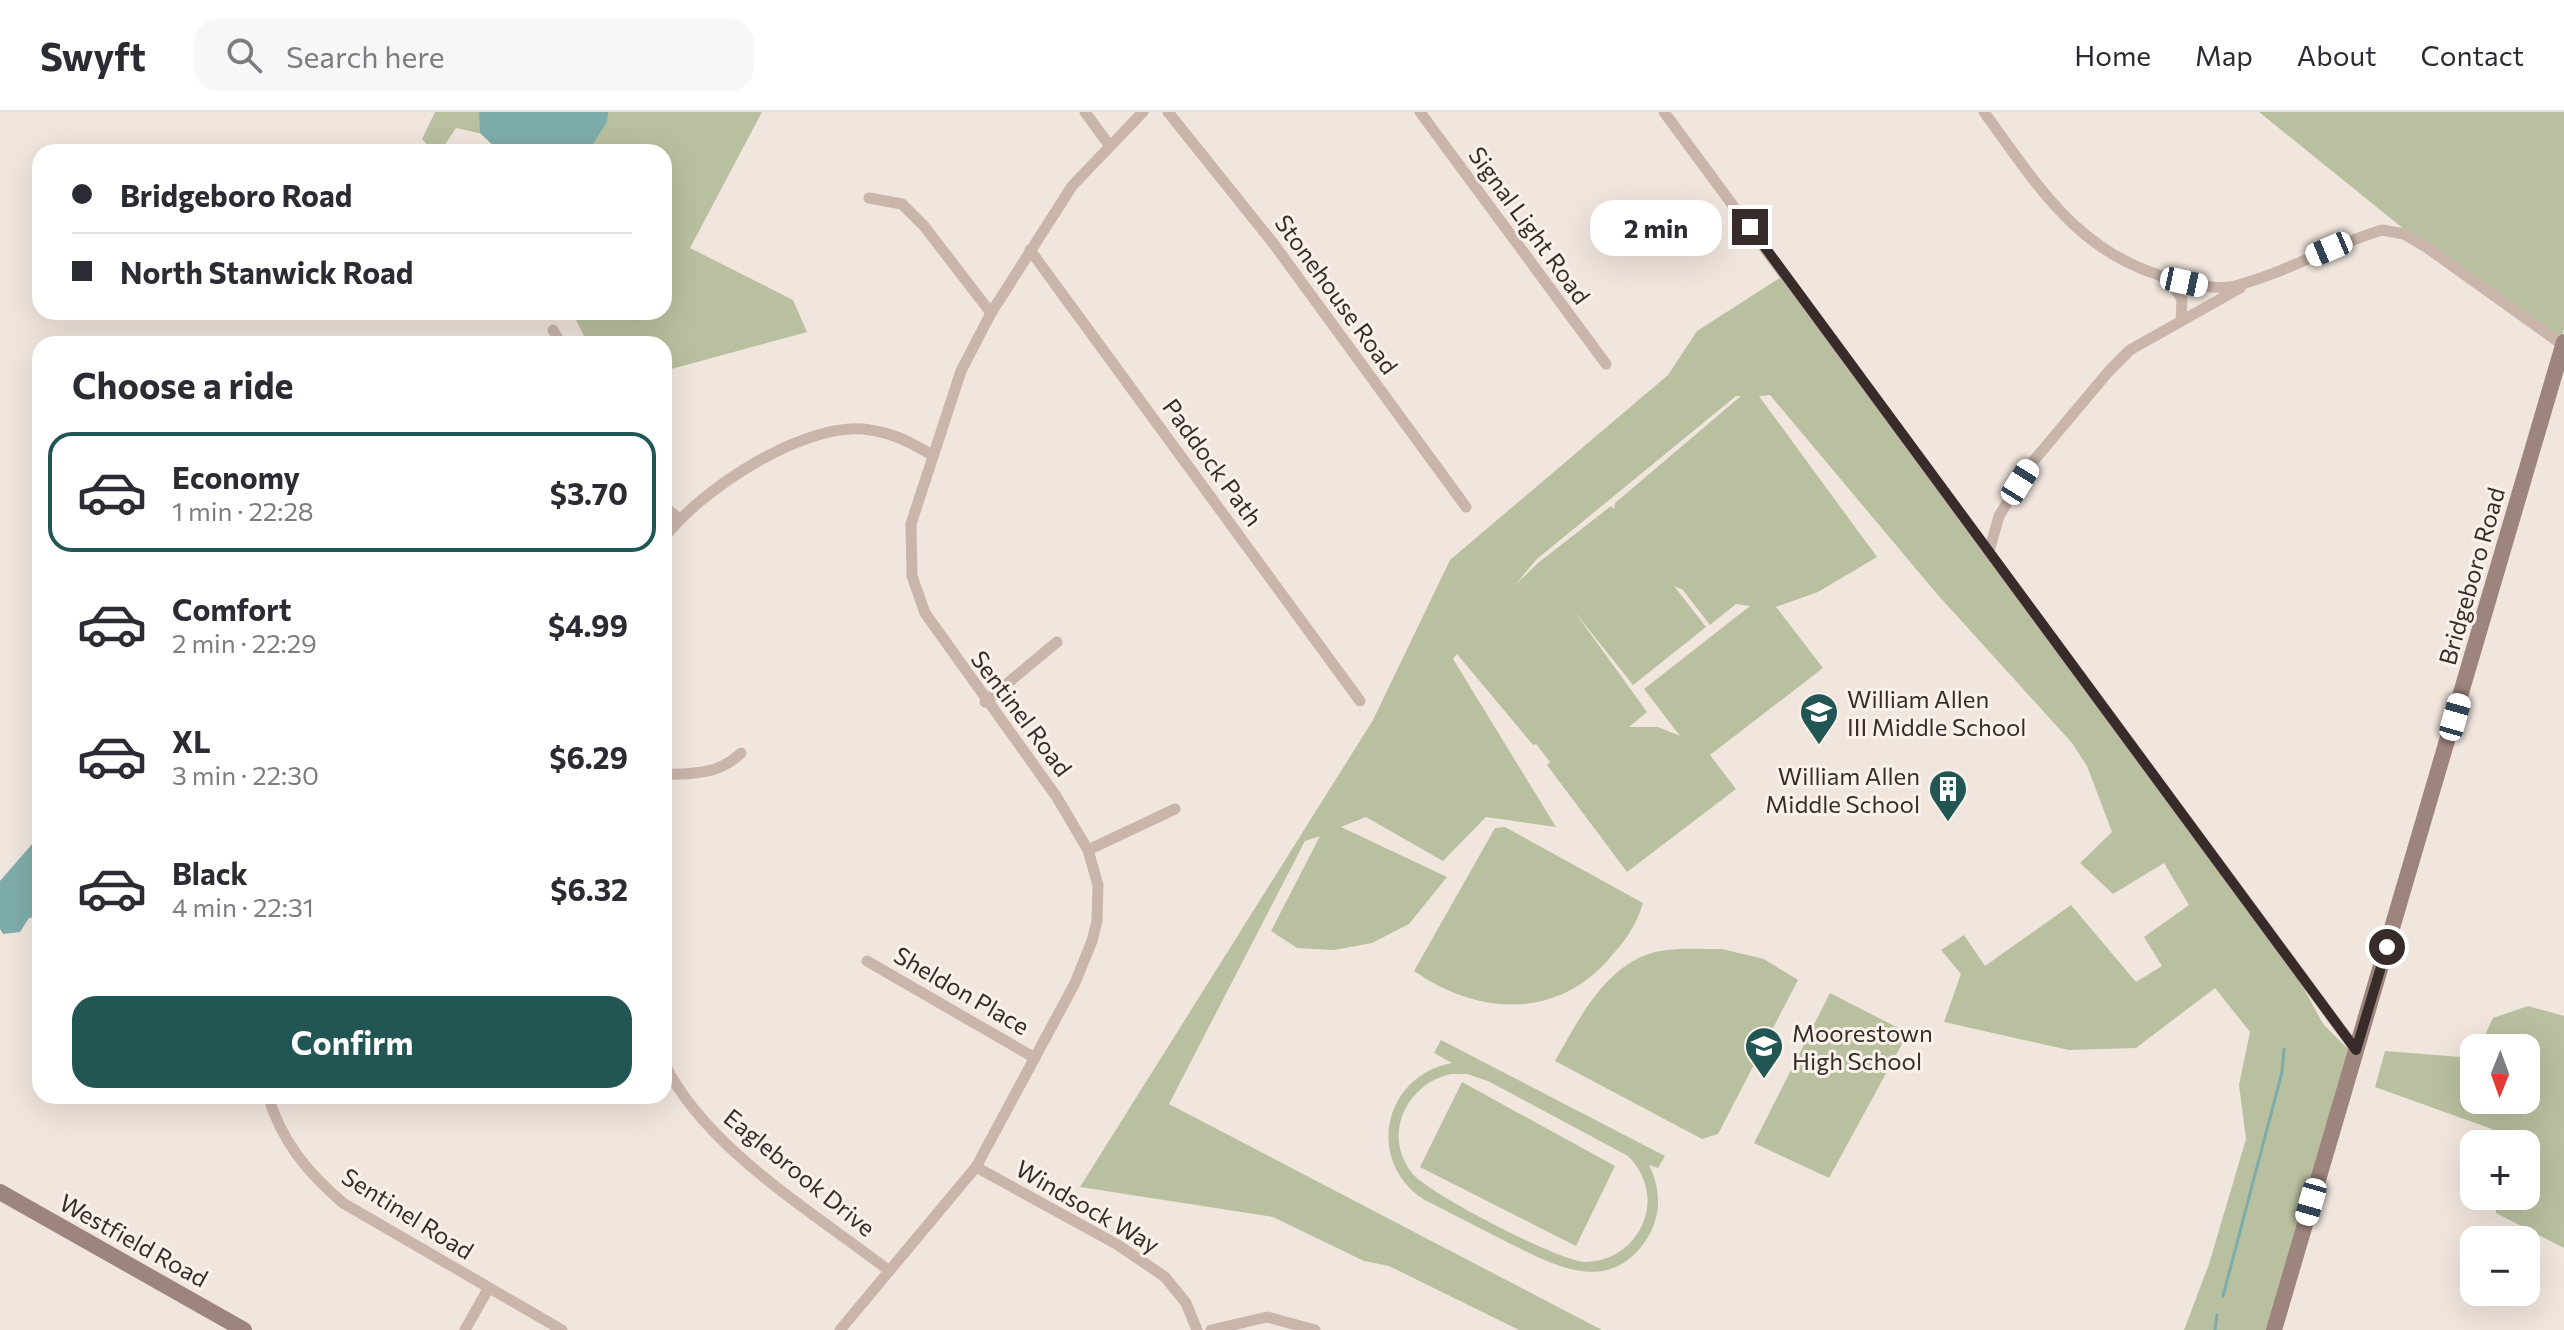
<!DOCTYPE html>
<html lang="en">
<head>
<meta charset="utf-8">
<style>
  body { margin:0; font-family:Commissioner,sans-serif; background:#f7f7f7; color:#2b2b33; height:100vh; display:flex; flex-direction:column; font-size:30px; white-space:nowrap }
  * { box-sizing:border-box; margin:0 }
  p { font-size:26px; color:#7c7c81 }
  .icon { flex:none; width:44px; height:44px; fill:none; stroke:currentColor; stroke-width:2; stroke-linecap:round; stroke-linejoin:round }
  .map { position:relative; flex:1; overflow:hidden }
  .details { position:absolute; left:32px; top:224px; width:640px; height:768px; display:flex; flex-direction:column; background:#fff; border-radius:24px; box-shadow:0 8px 32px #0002 }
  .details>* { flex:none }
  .top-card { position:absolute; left:32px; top:32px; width:640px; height:176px; border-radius:24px; box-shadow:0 8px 32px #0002; display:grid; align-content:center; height:176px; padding:0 40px; background:#fff }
  .needle { width:52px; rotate:181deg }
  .buttons { position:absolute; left:2460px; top:922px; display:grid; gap:16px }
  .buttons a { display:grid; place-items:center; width:80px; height:80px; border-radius:16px; background:#fff; box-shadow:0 8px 32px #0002; font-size:40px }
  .end { position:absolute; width:36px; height:36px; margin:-18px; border:10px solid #372c29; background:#fff; box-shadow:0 0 0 4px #fff }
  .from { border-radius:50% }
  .bubble { position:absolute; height:56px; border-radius:24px; background:#fff; box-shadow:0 8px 32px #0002; font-size:26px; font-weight:700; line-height:56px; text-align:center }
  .car { position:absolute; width:24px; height:48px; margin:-24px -12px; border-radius:10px; box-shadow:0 0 6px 2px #0007; background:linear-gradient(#fff 24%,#345 0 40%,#fff 0 76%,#345 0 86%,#fff 0) }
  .top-card b { display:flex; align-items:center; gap:28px; height:76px; font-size:30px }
  .top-card b+b { border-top:2px solid #e1e1e2 }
  .top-card i { width:20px; height:20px; background:#2b2b33 }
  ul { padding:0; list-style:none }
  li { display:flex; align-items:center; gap:24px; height:120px; margin:0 16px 12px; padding:0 24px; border:4px solid transparent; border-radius:24px }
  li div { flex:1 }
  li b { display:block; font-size:30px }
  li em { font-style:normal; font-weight:700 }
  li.selected { border-color:#215654 }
  li>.icon { width:72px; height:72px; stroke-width:1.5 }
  h2 { padding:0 40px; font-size:36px; line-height:96px }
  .cta { display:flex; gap:16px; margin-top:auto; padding:16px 40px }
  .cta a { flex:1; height:92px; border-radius:24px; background:#215654; color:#fff; font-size:32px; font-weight:700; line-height:92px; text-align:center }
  header { display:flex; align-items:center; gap:48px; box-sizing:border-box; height:112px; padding:0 40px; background:#fff; border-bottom:2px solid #e1e1e2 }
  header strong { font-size:38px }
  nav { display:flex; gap:44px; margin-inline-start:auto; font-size:28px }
  .search { width:560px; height:72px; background:#f7f7f7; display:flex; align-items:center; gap:20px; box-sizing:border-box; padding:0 28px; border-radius:24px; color:#7c7c81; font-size:30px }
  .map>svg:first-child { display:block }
  .green { fill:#b9c09f; fill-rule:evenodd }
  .water { fill:#7eada9 }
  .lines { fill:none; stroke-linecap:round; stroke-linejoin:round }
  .stream { stroke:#7eada9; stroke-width:3 }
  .street { stroke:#c9b5aa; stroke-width:11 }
  .secondary { stroke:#9d847c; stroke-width:16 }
  .route { stroke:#372c29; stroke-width:10 }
  .labels { text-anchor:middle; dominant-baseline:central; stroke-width:6; stroke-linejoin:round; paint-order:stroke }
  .street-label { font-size:24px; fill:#372c29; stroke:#f9f1ea }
  .poi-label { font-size:24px; fill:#372c29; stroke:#f9f1ea; text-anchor:start }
</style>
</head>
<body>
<header>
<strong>Swyft</strong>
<div class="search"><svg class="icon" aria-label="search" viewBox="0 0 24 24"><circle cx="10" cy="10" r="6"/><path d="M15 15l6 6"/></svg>Search here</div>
<nav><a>Home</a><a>Map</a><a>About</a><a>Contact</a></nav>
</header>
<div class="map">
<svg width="2564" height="1218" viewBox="0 0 2564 1218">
  <rect width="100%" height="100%" fill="#f1e6de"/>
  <g class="green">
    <polygon points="435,0 762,0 690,136 793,188 807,220 664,259 664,232 588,232 572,200 664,200 664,40 518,40 492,24 456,16 440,40 433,40 422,27"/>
    <polygon points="2259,0 2564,0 2564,217 2559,235 2426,135"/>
    <path d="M1781,165L2277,827L2323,912L2350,939L2266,1218H2184L2209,1152L2246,1027L2239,973L2250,920L2215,876L2136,936L2069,938L1944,910L1961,862L1941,838L1964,823L1985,854L2071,793L2136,870L2162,854L2144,825L2189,793L2164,751L2113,782L2080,751L2112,720L2087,654L2072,631L1937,482L1770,283L1759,284L1877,445L1818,480L1776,495L1823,556L1710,643L1736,677L1627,760L1547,653L1550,650L1536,632L1533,633L1457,542L1453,547L1556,715L1486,705L1443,749L1366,705L1341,715L1447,765L1409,812L1372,831L1334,838L1297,836L1271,819L1320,724L1305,729L1169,992L1602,1218H1519L1389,1154L1364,1149L1273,1105L1080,1075L1373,608L1450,448L1668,263L1697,219ZM1736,284H1741L1615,391L1614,397L1611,394L1538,451L1515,473L1537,447ZM1674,474L1683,478L1710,513L1736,492L1750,494L1644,577L1680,624L1658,615H1629L1647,600L1574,499L1633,573L1706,515Z"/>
    <path d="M1505,715L1643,791C1636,815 1624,830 1608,848C1554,909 1476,902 1414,859L1495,716Z"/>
    <path d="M1722,837L1764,847L1798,868L1718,1022L1702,1027L1555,949C1580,905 1609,845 1666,838C1684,836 1704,837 1722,837Z"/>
    <polygon points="1830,881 1908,921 1829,1066 1754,1031"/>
    <polygon points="2528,894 2564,904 2564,1136 2496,1101 2495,1084 2526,1084 2526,1032 2493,1032 2492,1017 2375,975 2385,939 2474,946 2474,988 2526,988 2526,936 2479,936 2493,906"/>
    <path d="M1441,928L1665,1044L1658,1056L1649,1053C1661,1077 1662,1104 1646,1128C1606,1188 1546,1149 1499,1126C1474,1113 1448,1100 1423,1087C1364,1047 1385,963 1452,951L1434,941ZM1451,962H1467L1488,969L1628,1044C1646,1062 1653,1087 1643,1111C1633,1135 1610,1150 1585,1150C1561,1150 1427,1081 1412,1061C1382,1023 1406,972 1451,962Z"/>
    <polygon points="1462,970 1615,1054 1576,1134 1420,1055"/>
  </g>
  <g class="water">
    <polygon points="479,0 608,0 607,10 588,40 500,40 480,21"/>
    <polygon points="40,728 40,804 29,806 20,820 3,822 0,817 0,769 33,731"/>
  </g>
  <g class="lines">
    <g class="stream">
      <polyline points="2223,1184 2282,960 2284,937"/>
      <polyline points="2215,1218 2217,1203"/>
    </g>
    <g class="street">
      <polyline points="1085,0 1109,33"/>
      <polyline points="1168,0 1273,131 1466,395"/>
      <polyline points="1420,0 1606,252"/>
      <polyline points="1664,0 2356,938"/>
      <path d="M1984,0C2040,77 2081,147 2181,169C2197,173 2218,178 2235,174C2285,161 2332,133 2382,118L2404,122L2426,135L2563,233"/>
      <polyline points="869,86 902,92 924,114 991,201"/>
      <polyline points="1030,138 1360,589"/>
      <polyline points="2167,166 2182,187 2181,209"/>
      <polyline points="553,218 561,232"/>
      <polyline points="664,394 678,406"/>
      <path d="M664,426C700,378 807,307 870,318C893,321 912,331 932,343"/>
      <polyline points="1988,443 1999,404 2031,352 2109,259 2130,238 2240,176"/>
      <polyline points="985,590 1057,530"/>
      <path d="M664,663C695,661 718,663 741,641"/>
      <polyline points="1088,738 1175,697"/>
      <polyline points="867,849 1035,946"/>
      <path d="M664,951C706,1037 813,1100 888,1158"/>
      <path d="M268,984C282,1030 307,1060 343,1091L562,1218"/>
      <polyline points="976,1055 1118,1133 1165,1165 1186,1191 1197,1218"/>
      <polyline points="465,1218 488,1177"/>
      <polyline points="840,1218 976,1055 1075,871 1092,829 1097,809 1098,773 1088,738 1056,684 925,501 912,464 911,412 961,259 991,201 1072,74 1143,0"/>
      <polyline points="1211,1218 1267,1205 1315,1218"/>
    </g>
    <g class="secondary">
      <polyline points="0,1080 244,1218"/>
      <polyline points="2274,1218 2564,230"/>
    </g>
  </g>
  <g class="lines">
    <polyline class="route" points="1750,115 2356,938 2387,835"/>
  </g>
  <defs>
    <g id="school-pin" transform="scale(2)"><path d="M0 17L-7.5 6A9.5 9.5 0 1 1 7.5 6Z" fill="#215654" stroke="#f9f1ea"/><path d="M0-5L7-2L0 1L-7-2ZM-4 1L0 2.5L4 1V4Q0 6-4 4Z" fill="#fff"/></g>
    <g id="building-pin" transform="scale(2)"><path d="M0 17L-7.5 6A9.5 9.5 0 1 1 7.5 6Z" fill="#215654" stroke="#f9f1ea"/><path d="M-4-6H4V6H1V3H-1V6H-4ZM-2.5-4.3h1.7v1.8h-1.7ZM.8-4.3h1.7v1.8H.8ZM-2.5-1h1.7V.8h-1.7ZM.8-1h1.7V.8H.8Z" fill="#fff"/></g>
  </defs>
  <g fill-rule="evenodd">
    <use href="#school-pin" x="1819" y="600"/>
    <use href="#building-pin" x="1948" y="677"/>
    <use href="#school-pin" x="1764" y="934"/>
  </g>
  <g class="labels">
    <g class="street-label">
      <text transform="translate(1530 113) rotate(54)">Signal Light Road</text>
      <text transform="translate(1337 182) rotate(54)">Stonehouse Road</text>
      <text transform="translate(1213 350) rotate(54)">Paddock Path</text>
      <text transform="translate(2471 464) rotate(-74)">Bridgeboro Road</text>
      <text transform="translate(1022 601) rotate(53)">Sentinel Road</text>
      <text transform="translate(962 878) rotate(30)">Sheldon Place</text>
      <text transform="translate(800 1060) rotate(39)">Eaglebrook Drive</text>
      <text transform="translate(1088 1094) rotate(30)">Windsock Way</text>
      <text transform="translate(408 1101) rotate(32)">Sentinel Road</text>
      <text transform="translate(134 1128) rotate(29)">Westfield Road</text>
    </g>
    <g class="poi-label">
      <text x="1847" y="586">William Allen<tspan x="1847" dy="28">III Middle School</tspan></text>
      <text x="1920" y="663" text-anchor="end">William Allen<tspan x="1920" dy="28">Middle School</tspan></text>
      <text x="1792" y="920">Moorestown<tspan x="1792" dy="28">High School</tspan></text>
    </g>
  </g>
</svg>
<div class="buttons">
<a><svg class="needle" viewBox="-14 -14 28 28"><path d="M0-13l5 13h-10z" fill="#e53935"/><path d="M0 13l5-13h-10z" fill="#7c7c81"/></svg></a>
<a>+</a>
<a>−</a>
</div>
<i class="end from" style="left:2387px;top:835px"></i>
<i class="end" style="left:1750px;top:115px"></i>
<div class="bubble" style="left:1590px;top:88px;width:132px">2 min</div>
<i class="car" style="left:2329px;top:137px;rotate:247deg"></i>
<i class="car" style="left:2184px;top:170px;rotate:102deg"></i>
<i class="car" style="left:2020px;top:370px;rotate:32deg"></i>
<i class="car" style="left:2455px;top:605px;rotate:16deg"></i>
<i class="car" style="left:2311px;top:1090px;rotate:196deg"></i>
<div class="top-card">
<b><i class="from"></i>Bridgeboro Road</b>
<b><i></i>North Stanwick Road</b>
</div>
<section class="details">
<h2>Choose a ride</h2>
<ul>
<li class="selected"><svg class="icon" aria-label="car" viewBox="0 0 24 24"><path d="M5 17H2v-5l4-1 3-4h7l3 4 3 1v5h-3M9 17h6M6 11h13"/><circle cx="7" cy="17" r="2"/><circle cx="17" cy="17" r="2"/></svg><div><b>Economy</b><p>1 min · 22:28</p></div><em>$3.70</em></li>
<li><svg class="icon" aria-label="car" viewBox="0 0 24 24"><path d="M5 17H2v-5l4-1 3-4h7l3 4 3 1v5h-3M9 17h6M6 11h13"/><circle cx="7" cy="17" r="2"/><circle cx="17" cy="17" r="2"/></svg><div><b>Comfort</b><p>2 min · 22:29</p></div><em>$4.99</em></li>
<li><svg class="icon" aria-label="car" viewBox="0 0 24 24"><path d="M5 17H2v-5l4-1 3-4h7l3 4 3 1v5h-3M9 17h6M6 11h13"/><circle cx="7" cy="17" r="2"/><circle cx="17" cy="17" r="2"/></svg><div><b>XL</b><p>3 min · 22:30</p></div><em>$6.29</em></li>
<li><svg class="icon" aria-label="car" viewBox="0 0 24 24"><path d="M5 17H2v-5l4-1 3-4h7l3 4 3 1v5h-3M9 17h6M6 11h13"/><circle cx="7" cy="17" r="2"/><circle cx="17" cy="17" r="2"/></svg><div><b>Black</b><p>4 min · 22:31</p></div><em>$6.32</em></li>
</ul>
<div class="cta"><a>Confirm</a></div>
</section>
</div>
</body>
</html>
